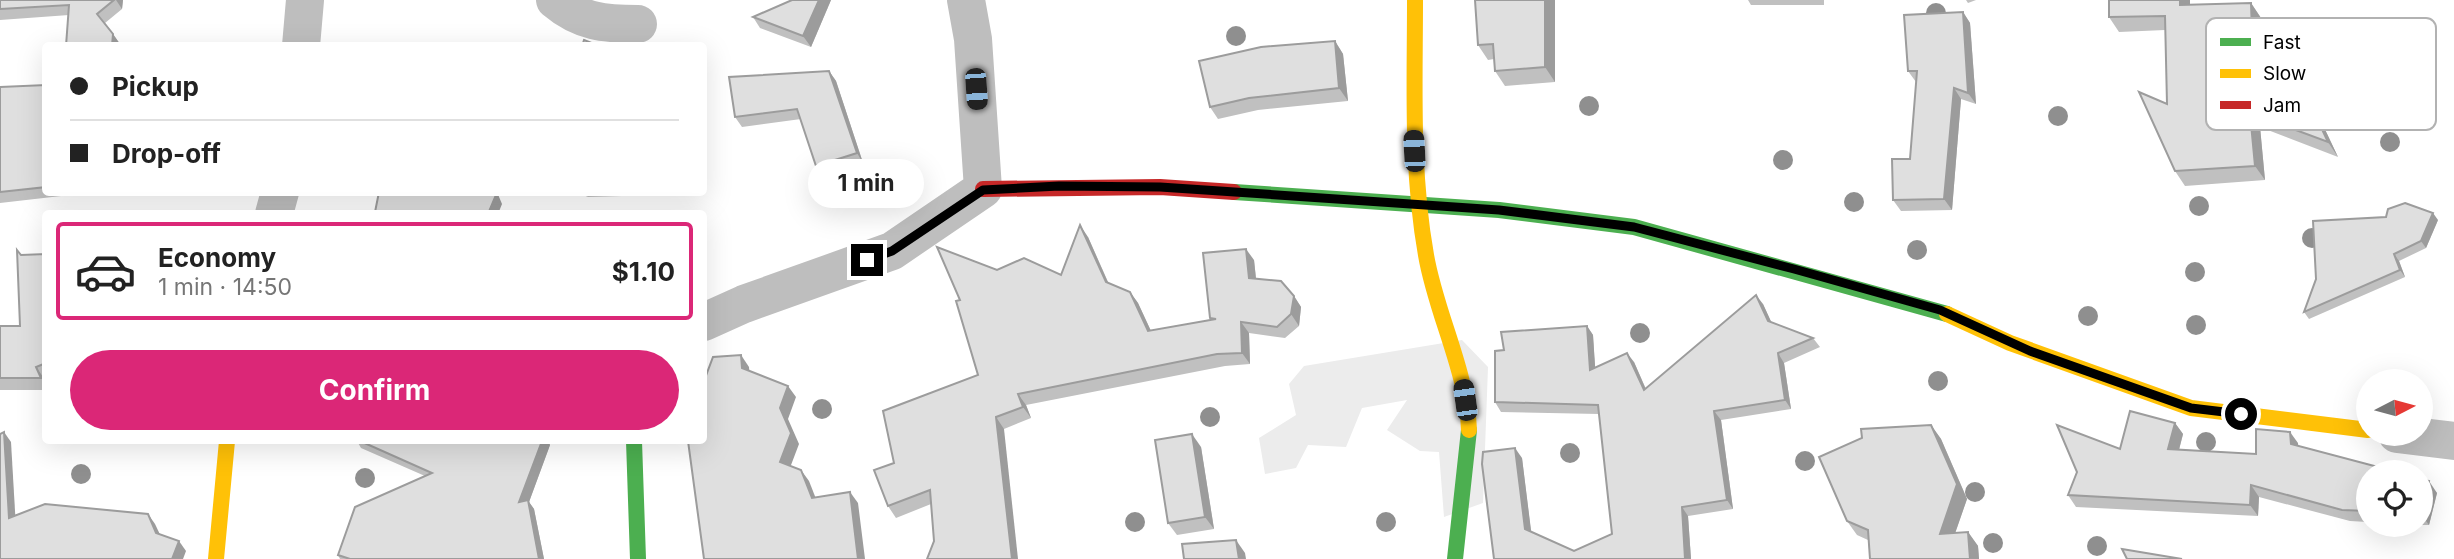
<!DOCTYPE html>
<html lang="en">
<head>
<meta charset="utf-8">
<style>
  body { margin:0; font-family:Inter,sans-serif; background:#f2f2f2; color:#222; height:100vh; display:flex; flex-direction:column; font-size:26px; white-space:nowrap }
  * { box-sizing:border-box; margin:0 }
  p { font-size:23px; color:#767676 }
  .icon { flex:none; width:38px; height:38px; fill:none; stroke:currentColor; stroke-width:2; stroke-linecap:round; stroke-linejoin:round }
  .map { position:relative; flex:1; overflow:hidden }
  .side { position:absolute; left:42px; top:210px; width:665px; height:234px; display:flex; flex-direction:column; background:#fff; border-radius:7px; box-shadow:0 7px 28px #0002 }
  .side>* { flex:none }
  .hud { position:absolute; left:42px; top:42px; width:665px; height:154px; border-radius:7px; box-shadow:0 7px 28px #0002; display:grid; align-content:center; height:154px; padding:0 28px; background:#fff }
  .needle { width:46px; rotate:84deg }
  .tools { position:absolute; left:2356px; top:369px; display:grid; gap:14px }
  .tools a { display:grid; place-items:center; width:77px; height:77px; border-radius:50%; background:#fff; box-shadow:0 7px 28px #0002; font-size:35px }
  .end { position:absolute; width:32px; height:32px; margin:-16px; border:9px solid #000; background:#fff; box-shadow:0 0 0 4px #fff }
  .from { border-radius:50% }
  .bubble { position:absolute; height:49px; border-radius:24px; background:#fff; box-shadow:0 7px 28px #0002; font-size:23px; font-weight:700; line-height:49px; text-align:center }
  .car { position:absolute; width:21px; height:42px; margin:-21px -10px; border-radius:9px; box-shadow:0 0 5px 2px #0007; background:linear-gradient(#222 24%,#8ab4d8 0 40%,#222 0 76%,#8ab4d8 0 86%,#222 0) }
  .hud b { display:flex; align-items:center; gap:24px; height:66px; font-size:26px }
  .hud b+b { border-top:2px solid #e0e0e0 }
  .hud i { width:18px; height:18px; background:#222 }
  ul { padding:12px 0 0; list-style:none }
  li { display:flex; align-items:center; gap:21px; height:98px; margin:0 14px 10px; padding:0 14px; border:4px solid transparent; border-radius:7px }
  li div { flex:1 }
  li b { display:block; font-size:26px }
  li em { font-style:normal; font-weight:700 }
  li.selected { border-color:#db2777 }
  li>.icon { width:63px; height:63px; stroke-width:1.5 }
  .action { display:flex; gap:14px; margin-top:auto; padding:14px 28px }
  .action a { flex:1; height:80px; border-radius:42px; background:#db2777; color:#fff; font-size:28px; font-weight:700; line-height:80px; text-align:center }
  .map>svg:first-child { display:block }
  .green { fill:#ececec }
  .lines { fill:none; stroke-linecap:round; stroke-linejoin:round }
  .street { stroke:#bebebe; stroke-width:38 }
  .fast { stroke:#4caf50; stroke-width:16 }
  .slow { stroke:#ffc107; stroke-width:16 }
  .jam { stroke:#c62828; stroke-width:16 }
  .tree { fill:#8f8f8f }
  .wall { fill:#c0c0c0 }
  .shaded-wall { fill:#9c9c9c }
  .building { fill:#dfdfdf; stroke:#9c9c9c; stroke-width:2 }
  .route { stroke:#000; stroke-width:9 }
  .key { fill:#fff; stroke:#b2b2b2; stroke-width:2 }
  .key-label { font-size:19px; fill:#000 }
</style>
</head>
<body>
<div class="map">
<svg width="2454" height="559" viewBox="0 0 2454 559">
  <rect width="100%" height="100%" fill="#fff"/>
  <polygon class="green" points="1462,340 1488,367 1483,503 1444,517 1439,452 1420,451 1387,430 1407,400 1362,408 1346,447 1308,445 1296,468 1265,474 1259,438 1296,415 1289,384 1304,366"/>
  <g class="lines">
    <g class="street">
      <path d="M555,0C581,22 604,24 638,24"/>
      <polyline points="301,46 305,0"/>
      <polyline points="274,214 280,192"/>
      <polyline points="704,322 744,304 892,251 983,189 973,39 966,0"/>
      <polyline points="2397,434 2454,441"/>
    </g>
    <g class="fast">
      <polyline points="1234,192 1499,210 1634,227 1947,314"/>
      <polyline points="634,441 638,559"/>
      <polyline points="1455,559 1469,430"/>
    </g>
    <g class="slow">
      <path d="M1415,0C1415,85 1411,171 1426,255C1436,314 1467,370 1469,430"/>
      <polyline points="1947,314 2010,343 2191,408 2368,430"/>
      <polyline points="216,559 227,441"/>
    </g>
    <polyline class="jam" points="983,189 1160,187 1234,192"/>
  </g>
  <g class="tree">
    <circle cx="1936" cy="13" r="10"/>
    <circle cx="1236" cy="36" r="10"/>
    <circle cx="1589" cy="106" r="10"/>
    <circle cx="2058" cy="116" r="10"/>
    <circle cx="2390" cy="142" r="10"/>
    <circle cx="1783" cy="160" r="10"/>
    <circle cx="1854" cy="202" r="10"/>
    <circle cx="2199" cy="206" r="10"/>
    <circle cx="2312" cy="238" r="10"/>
    <circle cx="1917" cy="250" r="10"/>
    <circle cx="2195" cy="272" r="10"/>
    <circle cx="2088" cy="316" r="10"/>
    <circle cx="2196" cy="325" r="10"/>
    <circle cx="1640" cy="333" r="10"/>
    <circle cx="1938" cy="381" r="10"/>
    <circle cx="822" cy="409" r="10"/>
    <circle cx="1210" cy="417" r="10"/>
    <circle cx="2206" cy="442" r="10"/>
    <circle cx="1570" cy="453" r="10"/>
    <circle cx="1805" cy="461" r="10"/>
    <circle cx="81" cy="474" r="10"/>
    <circle cx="365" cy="478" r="10"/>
    <circle cx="1975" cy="492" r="10"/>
    <circle cx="1135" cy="522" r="10"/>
    <circle cx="1386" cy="522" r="10"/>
    <circle cx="1993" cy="543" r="10"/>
    <circle cx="2097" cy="546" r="10"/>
  </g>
  <g class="wall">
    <polygon points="0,0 123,0 122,9 105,23 120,44 120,46 66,46 69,15 0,20"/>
    <polygon points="792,0 831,0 811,47 760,28 753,17"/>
    <polygon points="1555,0 1555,82 1505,86 1495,71 1494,59 1488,60 1478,45"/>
    <polygon points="1748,0 1824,0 1824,5 1751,5"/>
    <polygon points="1966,0 1976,0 1968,3"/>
    <polygon points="2109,0 2190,0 2190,5 2251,3 2261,18 2262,60 2333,47 2312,102 2338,157 2260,127 2265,180 2185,186 2175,171 2167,104 2165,30 2119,32 2109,17"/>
    <polygon points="1963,12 1970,23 1976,104 1961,99 1952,210 1901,211 1893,200 1910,159 1916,82 1908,71"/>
    <polygon points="1335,41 1343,54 1348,101 1258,110 1218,119 1210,107"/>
    <polygon points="829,71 836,81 863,163 822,176 816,166 801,119 742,127 735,117"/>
    <polygon points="46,85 46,192 61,192 61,196 0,203 0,87"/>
    <polygon points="576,192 622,192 622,196 588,197"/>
    <polygon points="2438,220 2426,248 2399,261 2405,277 2309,319 2304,312 2316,279"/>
    <polygon points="1088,237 1109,284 1130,292 1138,303 1151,331 1211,320 1210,318 1254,260 1256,278 1294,296 1301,307 1299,326 1285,338 1249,333 1250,364 1225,366 1026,405 1031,418 1004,429 934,541 931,504 896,518 888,506 894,463 978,375 960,300 997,270 1061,275"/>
    <polygon points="46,254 46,390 0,390 0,326 20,326 21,255"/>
    <polygon points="1763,304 1771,322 1813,338 1820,347 1784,363 1791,409 1721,420 1733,509 1688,516 1691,559 1494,559 1522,458 1531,532 1574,551 1612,534 1599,414 1501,412 1495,402 1504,350 1587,326 1593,335 1595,368 1634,362 1646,389"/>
    <polygon points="2175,423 2183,434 2179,450 2256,454 2298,443 2298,446 2368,472 2368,522 2350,521 2259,497 2258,516 2076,507 2068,495 2120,449"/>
    <polygon points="1931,425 1941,439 1967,499 1955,533 1968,532 1978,546 1979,559 1870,559 1868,540 1857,535 1847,521"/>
    <polygon points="357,441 548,441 550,445 529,502 534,509 544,559 340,559 338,555 425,476 361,448"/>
    <polygon points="1201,447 1214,529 1177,535 1168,523"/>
    <polygon points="2420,479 2437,493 2429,525 2420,525"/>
  </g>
  <g class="shaded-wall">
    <polygon points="116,0 123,0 122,9"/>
    <polygon points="819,0 831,0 811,47 803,36"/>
    <polygon points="1545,0 1555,0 1555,82 1545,67"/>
    <polygon points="2180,0 2190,0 2190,19 2180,5"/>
    <polygon points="2251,3 2261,18 2263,79 2253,64"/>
    <polygon points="1963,12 1970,23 1976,104 1968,93"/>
    <polygon points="2322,32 2333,47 2312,102 2338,157 2328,142 2302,87"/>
    <polygon points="113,34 120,44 120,46 112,46"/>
    <polygon points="1335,41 1343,54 1348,101 1339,88"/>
    <polygon points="829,71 836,81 863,163 857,153"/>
    <polygon points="1954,88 1961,99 1952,210 1944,199"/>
    <polygon points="2250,113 2260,127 2265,180 2255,166"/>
    <polygon points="495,192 497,192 502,204 498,214 488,214"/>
    <polygon points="2433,213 2438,220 2426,248 2421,241"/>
    <polygon points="1080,225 1088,237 1113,294 1106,282"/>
    <polygon points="1246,249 1254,260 1257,289 1249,278"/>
    <polygon points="2394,254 2399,261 2405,277 2400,270"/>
    <polygon points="1130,292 1138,303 1156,342 1148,331"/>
    <polygon points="1756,295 1763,304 1775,330 1768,321"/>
    <polygon points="1294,296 1301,307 1299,326 1291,314"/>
    <polygon points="1241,322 1249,333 1250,364 1242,353"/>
    <polygon points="1587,326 1593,335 1596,380 1590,370"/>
    <polygon points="1627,353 1634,362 1650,399 1644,390"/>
    <polygon points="1778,353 1784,363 1791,409 1785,400"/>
    <polygon points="741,355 749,367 750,380 742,368"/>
    <polygon points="36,367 46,381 46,384 41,378"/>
    <polygon points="788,386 796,397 788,419 799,444 788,473 780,462 780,408"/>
    <polygon points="1018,394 1026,405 1031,418 1023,407"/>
    <polygon points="1714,411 1721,420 1733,509 1727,500"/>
    <polygon points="996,417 1004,429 1018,559 1012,559"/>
    <polygon points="2175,423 2183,434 2176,461 2168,449"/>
    <polygon points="1931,425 1941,439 1967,499 1950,548 1940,534"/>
    <polygon points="4,432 11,442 16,528 9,518"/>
    <polygon points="2290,432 2298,443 2299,455 2291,444"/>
    <polygon points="1192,434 1201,447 1214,529 1205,517"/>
    <polygon points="542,441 548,441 550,445 529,502 534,509 544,559 539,559 519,502"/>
    <polygon points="1515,448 1522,458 1532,538 1525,529"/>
    <polygon points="801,470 809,481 820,509 812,498"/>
    <polygon points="2429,481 2437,493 2429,525 2421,514"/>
    <polygon points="2251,485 2259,497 2258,516 2250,505"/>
    <polygon points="850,492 858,503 865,559 858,559"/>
    <polygon points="1682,507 1688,516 1691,559 1685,559"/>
    <polygon points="148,514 155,524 164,543 156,533"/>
    <polygon points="1968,532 1978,546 1979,559 1970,559"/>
    <polygon points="1236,540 1245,553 1246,559 1239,559"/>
    <polygon points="179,541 186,551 183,559 172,559"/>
  </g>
  <g class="building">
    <polygon points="0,0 114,0 97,14 113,34 112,46 66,46 69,5 0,9"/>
    <polygon points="792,0 819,0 803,36 753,17"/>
    <polygon points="1475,0 1545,0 1545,67 1495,71 1493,44 1478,45"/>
    <polygon points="2109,0 2180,0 2180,5 2251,3 2253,64 2322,32 2302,87 2328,142 2250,113 2255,166 2175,171 2139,92 2167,104 2165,16 2109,17"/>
    <polygon points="1963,12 1968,93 1954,88 1944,199 1893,200 1892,159 1910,159 1917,71 1908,71 1904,15"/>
    <polygon points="584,40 599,46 582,46"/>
    <polygon points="1335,41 1339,88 1249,98 1210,107 1199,61 1261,47"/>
    <polygon points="829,71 857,153 816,166 797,109 735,117 729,77"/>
    <polygon points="46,85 46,187 0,192 0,87"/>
    <polygon points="379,192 495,192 496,195 488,214 382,214 375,212"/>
    <polygon points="2405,203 2433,213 2421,241 2394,254 2400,270 2304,312 2316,279 2313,221 2386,217 2388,209"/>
    <polygon points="1080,225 1106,282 1130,292 1148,331 1216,319 1210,318 1203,253 1246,249 1249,278 1281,281 1294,296 1291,314 1277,327 1241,322 1242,353 1217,354 1018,394 1023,407 996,417 1012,559 927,559 934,541 930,490 888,506 874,470 894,463 883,411 978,375 956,301 960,300 937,247 997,270 1024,258 1061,275"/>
    <polygon points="17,250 21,255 46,254 46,306 44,306 46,310 46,363 36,367 41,378 0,378 0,326 20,326"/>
    <polygon points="1756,295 1768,321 1813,338 1778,353 1785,400 1714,411 1727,500 1682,507 1685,559 1494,559 1482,464 1483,452 1515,448 1525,529 1574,551 1612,534 1598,405 1495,402 1495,351 1504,350 1501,332 1587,326 1590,370 1627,353 1644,390"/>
    <polygon points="741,355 742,368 788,386 780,408 791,433 780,462 801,470 812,498 850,492 858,559 704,559 688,441 704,441 704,381 713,357"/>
    <polygon points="2130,411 2175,423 2168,449 2256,454 2256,429 2290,432 2291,444 2397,472 2368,472 2368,511 2342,510 2251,485 2250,505 2068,495 2077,472 2057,425 2120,449"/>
    <polygon points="1931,425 1957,484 1940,534 1968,532 1970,559 1870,559 1868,530 1847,521 1819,457 1862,438 1861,429"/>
    <polygon points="4,432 9,518 45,504 148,514 156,533 179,541 172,559 0,559 0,434"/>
    <polygon points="1192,434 1205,517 1168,523 1155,440"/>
    <polygon points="360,441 542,441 519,502 528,500 539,559 350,559 338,555 355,507 432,473"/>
    <polygon points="2420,479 2429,481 2421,514 2420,514"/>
    <polygon points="1236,540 1239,559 1184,559 1182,544"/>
    <polygon points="2122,549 2182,559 2127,559"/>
  </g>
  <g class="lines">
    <polyline class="route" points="867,260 892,251 983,190 1059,186 1160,187 1499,210 1634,227 1794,269 1940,310 2030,351 2191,408 2241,414"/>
  </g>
  <rect x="2206" y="18" width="230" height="112" rx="10" class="key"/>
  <rect x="2220" y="38" width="31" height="8" fill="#4caf50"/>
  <rect x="2220" y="69" width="31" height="9" fill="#ffc107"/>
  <rect x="2220" y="101" width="31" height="8" fill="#c62828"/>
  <g class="key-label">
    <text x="2263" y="49">Fast</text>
    <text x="2263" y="80">Slow</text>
    <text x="2263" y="112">Jam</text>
  </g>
</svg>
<div class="tools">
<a><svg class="needle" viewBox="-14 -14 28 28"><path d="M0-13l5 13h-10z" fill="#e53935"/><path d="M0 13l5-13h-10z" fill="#767676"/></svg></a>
<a><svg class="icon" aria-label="locate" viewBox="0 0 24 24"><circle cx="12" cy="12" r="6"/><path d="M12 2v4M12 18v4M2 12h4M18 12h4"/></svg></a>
</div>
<i class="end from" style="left:2241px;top:414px"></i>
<i class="end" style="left:867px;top:260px"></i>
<div class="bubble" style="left:808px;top:159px;width:116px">1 min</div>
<i class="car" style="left:976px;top:89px;rotate:176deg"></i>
<i class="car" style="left:1414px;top:151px;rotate:357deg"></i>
<i class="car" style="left:1465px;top:400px;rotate:352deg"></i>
<div class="hud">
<b><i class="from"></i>Pickup</b>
<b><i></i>Drop-off</b>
</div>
<section class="side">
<ul>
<li class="selected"><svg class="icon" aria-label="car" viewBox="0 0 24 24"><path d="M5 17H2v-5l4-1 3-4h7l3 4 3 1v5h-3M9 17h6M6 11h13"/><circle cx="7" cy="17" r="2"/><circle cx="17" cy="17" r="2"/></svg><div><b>Economy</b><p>1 min · 14:50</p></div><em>$1.10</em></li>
</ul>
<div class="action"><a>Confirm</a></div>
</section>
</div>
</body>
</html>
